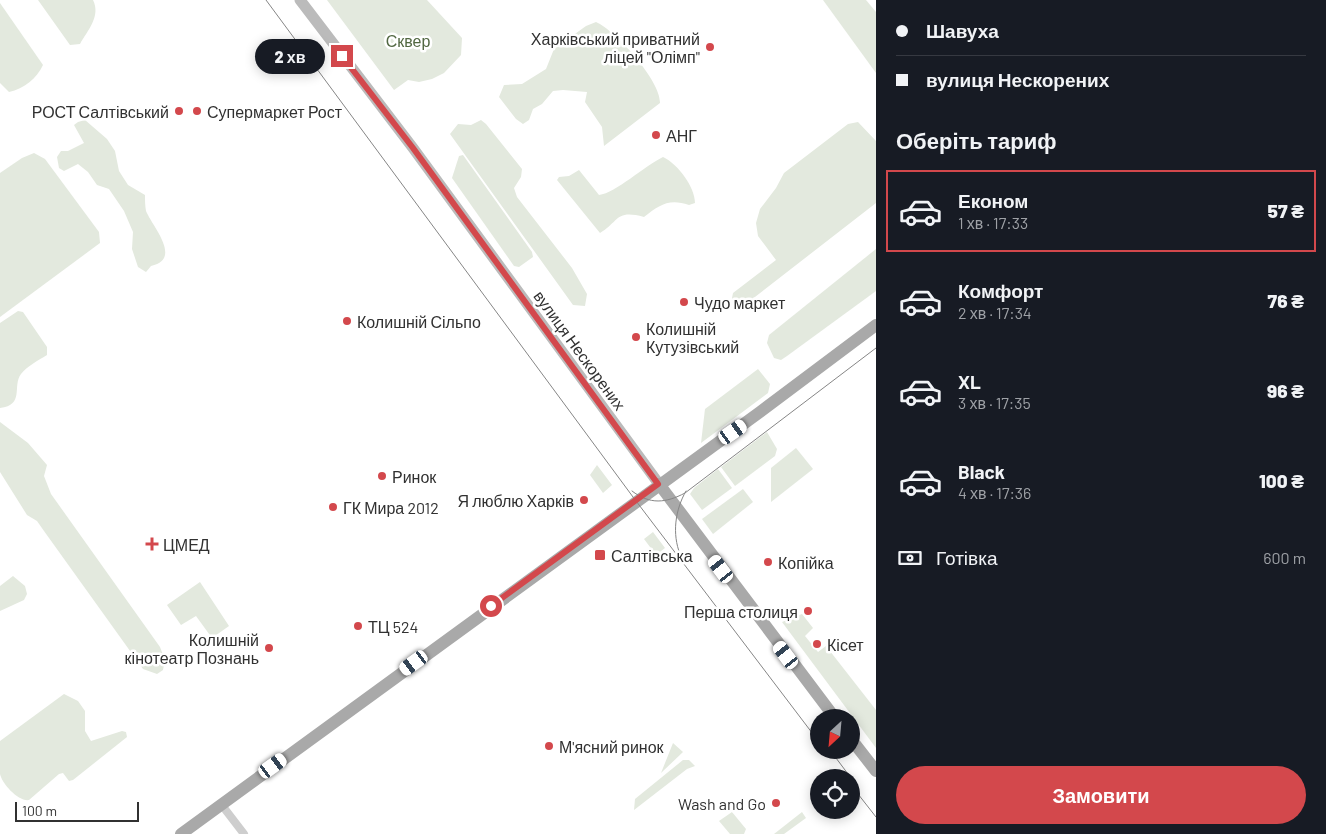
<!DOCTYPE html>
<html lang="uk">
<head>
<meta charset="utf-8">
<style>
  body { margin:0; font-family:Barlow,sans-serif; background:#20242c; color:#f1f3f6; height:100vh; display:flex; flex-direction:column; font-size:19px; white-space:nowrap }
  * { box-sizing:border-box; margin:0 }
  p { font-size:16px; color:#9ea1a6 }
  .icon { flex:none; width:28px; height:28px; fill:none; stroke:currentColor; stroke-width:2; stroke-linecap:round; stroke-linejoin:round }
  .map { position:relative; flex:1; overflow:hidden }
  .panel { display:flex; flex-direction:column; background:#171b24; width:450px }
  .panel>* { flex:none }
  .guide { display:grid; align-content:center; height:110px; padding:0 20px; background:#171b24 }
  .needle { width:32px; rotate:206deg }
  .tools { position:absolute; left:810px; top:709px; display:grid; gap:10px }
  .tools a { display:grid; place-items:center; width:50px; height:50px; border-radius:50%; background:#171b24; box-shadow:0 2px 12px #0003; font-size:25px }
  .scale { position:absolute; left:15px; bottom:12px; width:124px; box-sizing:border-box; padding-left:5px; border:2px solid #313131; border-top:0; font-size:14px; line-height:18px; white-space:nowrap; color:#313131; -webkit-text-stroke:4px #fff; paint-order:stroke }
  .end { position:absolute; width:22px; height:22px; margin:-11px; border:6px solid #d3484c; background:#fff; box-shadow:0 0 0 2px #fff }
  .from { border-radius:50% }
  .bubble { position:absolute; height:35px; border-radius:18px; background:#171b24; box-shadow:0 2px 12px #0003; font-size:16px; font-weight:800; line-height:35px; text-align:center }
  .car { position:absolute; width:15px; height:30px; margin:-15px -8px; border-radius:6px; box-shadow:0 0 4px 1px #0007; background:linear-gradient(#fff 24%,#345 0 40%,#fff 0 76%,#345 0 86%,#fff 0) }
  .guide b { display:flex; align-items:center; gap:18px; height:48px; font-size:19px }
  .guide b+b { border-top:1px solid #363941 }
  .guide i { width:12px; height:12px; background:#f1f3f6 }
  ul { padding:0; list-style:none }
  li { display:flex; align-items:center; gap:15px; height:82px; margin:0 10px 8px; padding:0 10px; border:2px solid transparent; border-radius:0px }
  li div { flex:1 }
  li b { display:block; font-size:19px }
  li em { font-style:normal; font-weight:800 }
  li.active { border-color:#d3484c }
  li>.icon { width:45px; height:45px; stroke-width:1.5 }
  h2 { padding:0 20px; font-size:22px; line-height:60px }
  .pay { display:flex; align-items:center; gap:12px; height:55px; padding:0 20px; font-size:19px }
  .pay p { margin-inline-start:auto }
  .action { display:flex; gap:10px; margin-top:auto; padding:10px 20px }
  .action a { flex:1; height:58px; border-radius:30px; background:#d3484c; color:#fff; font-size:20px; font-weight:800; line-height:58px; text-align:center }
  main { display:flex; flex:1; min-height:0 }
  .map>svg:first-child { display:block }
  .green { fill:#e3e9de }
  .lines { fill:none; stroke-linecap:round; stroke-linejoin:round }
  .minor { stroke:#cecece; stroke-width:8 }
  .secondary { stroke:#bbb; stroke-width:11 }
  .primary { stroke:#a9a9a9; stroke-width:12 }
  .tram { stroke:#868686; stroke-width:1 }
  .route { stroke:#d3484c; stroke-width:6 }
  .poi-dot { fill:#d3484c; stroke:#fff; stroke-width:2 }
  .labels { text-anchor:middle; dominant-baseline:central; stroke-width:5; stroke-linejoin:round; paint-order:stroke }
  .poi-label { font-size:16px; fill:#313131; stroke:#fff; text-anchor:start }
  .park-label { font-size:16px; fill:#526842; stroke:#fff }
  .street-label { font-size:16px; fill:#313131; stroke:#fff }
</style>
</head>
<body>
<main>
<div class="map">
<svg width="876" height="834" viewBox="0 0 876 834">
  <rect width="100%" height="100%" fill="#fff"/>
  <g class="green">
    <path d="M38,0H93C101,16 88,30 80,44L70,45Z"/>
    <polygon points="327,0 427,0 462,38 461,55 444,73 432,79 419,82 408,80 394,90"/>
    <polygon points="823,0 866,0 876,12 876,73"/>
    <path d="M0,3L43,65C37,78 24,89 9,92L0,83Z"/>
    <path d="M596,22C616,31 661,81 660,103L604,146L602,127L585,102L587,92L563,90L553,91L542,104L533,109L529,120L523,124L516,119L499,97L504,85L522,84L546,69L554,49L586,26Z"/>
    <path d="M85,120L107,139L115,151L119,171L128,185L145,195C145,200 145,206 146,211C152,226 183,259 151,266L146,272L138,267L132,249L133,232L124,211L109,189L97,185L88,172L78,164L64,171L59,168L57,157L61,151H68L84,143L74,125L78,122Z"/>
    <polygon points="481,120 486,124 522,169 521,177 514,188 517,197 572,268 587,294 585,306 573,305 450,134 458,124 471,125"/>
    <polygon points="858,122 876,141 876,203 742,307 735,303 732,298 733,293 776,260 758,236 756,223 760,209 776,188 784,173 848,124"/>
    <polygon points="34,153 45,159 99,232 100,243 0,317 0,173 22,158"/>
    <polygon points="463,155 532,252 533,257 519,267 514,266 452,178 459,156"/>
    <path d="M663,157C678,164 695,187 695,203L689,205C669,198 659,205 644,217C615,209 619,222 600,233L557,180L559,177L569,176L579,170L599,195C616,193 644,166 663,157Z"/>
    <polygon points="876,249 876,291 787,356 781,360 774,358 767,343 769,335"/>
    <path d="M18,311L23,312L47,347V355C39,360 26,367 21,374C12,386 25,405 0,408V323Z"/>
    <polygon points="758,369 770,384 768,393 701,443 705,409"/>
    <polygon points="0,422 28,443 47,465 44,476 51,494 160,647 165,660 163,670 157,674 143,669 44,531 37,521 27,515 0,472"/>
    <polygon points="767,432 777,449 775,456 735,486 721,467"/>
    <polygon points="796,448 813,469 771,502 771,468"/>
    <polygon points="597,465 612,485 603,493 590,475"/>
    <polygon points="718,469 732,488 702,510 690,494 694,488"/>
    <polygon points="743,489 753,502 713,534 702,519"/>
    <polygon points="653,532 665,548 656,555 644,539"/>
    <polygon points="13,576 25,586 27,594 24,600 0,611 0,586"/>
    <polygon points="200,582 229,626 212,638 196,616 181,625 167,605"/>
    <polygon points="802,614 813,628 805,636 818,652 826,646 876,710 876,748 782,622"/>
    <path d="M64,694L78,701L85,711V731L91,741L122,731L126,732L127,737L73,780L69,781L63,773L59,774L29,800C19,802 2,784 0,774C0,765 0,751 0,741Z"/>
    <polygon points="673,743 683,752 661,773"/>
    <polygon points="683,760 689,760 695,766 687,769 634,810 635,799"/>
    <polygon points="732,812 746,829 744,834 730,834 719,821"/>
    <polygon points="802,812 806,818 784,834 774,834"/>
  </g>
  <g class="lines">
    <polyline class="minor" points="221,804 244,834"/>
    <polyline class="secondary" points="300,0 413,148 659,484"/>
    <g class="primary">
      <polyline points="659,484 835,718"/>
      <polyline points="851,739 876,771"/>
      <polyline points="181,834 760,412 876,325"/>
    </g>
    <g class="tram">
      <polyline points="266,0 633,497 819,742"/>
      <path d="M632,491C650,505 666,503 685,493L876,348"/>
      <path d="M680,554C672,534 675,510 686,491"/>
      <polyline points="830,750 851,778"/>
      <polyline points="851,785 876,817"/>
    </g>
  </g>
  <g class="lines">
    <polyline class="route" points="342,56 413,148 658,484 491,606"/>
  </g>
  <g class="poi-dot">
    <circle cx="710" cy="47" r="5"/>
    <circle cx="179" cy="111" r="5"/>
    <circle cx="197" cy="111" r="5"/>
    <circle cx="656" cy="135" r="5"/>
    <circle cx="684" cy="302" r="5"/>
    <circle cx="347" cy="321" r="5"/>
    <circle cx="636" cy="337" r="5"/>
    <circle cx="382" cy="476" r="5"/>
    <circle cx="584" cy="500" r="5"/>
    <circle cx="333" cy="507" r="5"/>
    <path d="M149.5 536.5h5v5h5v5h-5v5h-5v-5h-5v-5h5z"/>
    <rect x="594" y="549" width="12" height="12" rx="2.5"/>
    <circle cx="768" cy="562" r="5"/>
    <circle cx="808" cy="611" r="5"/>
    <circle cx="358" cy="626" r="5"/>
    <circle cx="817" cy="644" r="5"/>
    <circle cx="269" cy="648" r="5"/>
    <circle cx="549" cy="746" r="5"/>
    <circle cx="776" cy="803" r="5"/>
  </g>
  <g class="labels">
    <g class="poi-label">
      <text x="700" y="38" text-anchor="end">Харківський приватний<tspan x="700" dy="18">ліцей "Олімп"</tspan></text>
      <text x="169" y="111" text-anchor="end">РОСТ Салтівський</text>
      <text x="207" y="111">Супермаркет Рост</text>
      <text x="666" y="135">АНГ</text>
      <text x="694" y="302">Чудо маркет</text>
      <text x="357" y="321">Колишній Сільпо</text>
      <text x="646" y="328">Колишній<tspan x="646" dy="18">Кутузівський</tspan></text>
      <text x="392" y="476">Ринок</text>
      <text x="574" y="500" text-anchor="end">Я люблю Харків</text>
      <text x="343" y="507">ГК Мира 2012</text>
      <text x="163" y="544">ЦМЕД</text>
      <text x="611" y="555">Салтівська</text>
      <text x="778" y="562">Копійка</text>
      <text x="798" y="611" text-anchor="end">Перша столиця</text>
      <text x="368" y="626">ТЦ 524</text>
      <text x="259" y="639" text-anchor="end">Колишній<tspan x="259" dy="18">кінотеатр Познань</tspan></text>
      <text x="827" y="644">Кісет</text>
      <text x="559" y="746">М'ясний ринок</text>
      <text x="766" y="803" text-anchor="end">Wash and Go</text>
    </g>
    <g class="park-label">
      <text x="408" y="40">Сквер</text>
    </g>
    <g class="street-label">
      <text transform="translate(580 350) rotate(54)">вулиця Нескорених</text>
    </g>
  </g>
</svg>
<div class="tools">
<a><svg class="needle" viewBox="-14 -14 28 28"><path d="M0-13l5 13h-10z" fill="#e53935"/><path d="M0 13l5-13h-10z" fill="#9ea1a6"/></svg></a>
<a><svg class="icon" aria-label="locate" viewBox="0 0 24 24"><circle cx="12" cy="12" r="6"/><path d="M12 2v4M12 18v4M2 12h4M18 12h4"/></svg></a>
</div>
<div class="scale">100 m</div>
<i class="end from" style="left:491px;top:606px"></i>
<i class="end" style="left:342px;top:56px"></i>
<div class="bubble" style="left:255px;top:39px;width:70px">2 хв</div>
<i class="car" style="left:733px;top:432px;rotate:55deg"></i>
<i class="car" style="left:721px;top:569px;rotate:323deg"></i>
<i class="car" style="left:786px;top:655px;rotate:323deg"></i>
<i class="car" style="left:414px;top:663px;rotate:234deg"></i>
<i class="car" style="left:273px;top:766px;rotate:54deg"></i>
</div>
<section class="panel">
<div class="guide">
<b><i class="from"></i>Шавуха</b>
<b><i></i>вулиця Нескорених</b>
</div>
<h2>Оберіть тариф</h2>
<ul>
<li class="active"><svg class="icon" aria-label="car" viewBox="0 0 24 24"><path d="M5 17H2v-5l4-1 3-4h7l3 4 3 1v5h-3M9 17h6M6 11h13"/><circle cx="7" cy="17" r="2"/><circle cx="17" cy="17" r="2"/></svg><div><b>Економ</b><p>1 хв · 17:33</p></div><em>57 ₴</em></li>
<li><svg class="icon" aria-label="car" viewBox="0 0 24 24"><path d="M5 17H2v-5l4-1 3-4h7l3 4 3 1v5h-3M9 17h6M6 11h13"/><circle cx="7" cy="17" r="2"/><circle cx="17" cy="17" r="2"/></svg><div><b>Комфорт</b><p>2 хв · 17:34</p></div><em>76 ₴</em></li>
<li><svg class="icon" aria-label="car" viewBox="0 0 24 24"><path d="M5 17H2v-5l4-1 3-4h7l3 4 3 1v5h-3M9 17h6M6 11h13"/><circle cx="7" cy="17" r="2"/><circle cx="17" cy="17" r="2"/></svg><div><b>XL</b><p>3 хв · 17:35</p></div><em>96 ₴</em></li>
<li><svg class="icon" aria-label="car" viewBox="0 0 24 24"><path d="M5 17H2v-5l4-1 3-4h7l3 4 3 1v5h-3M9 17h6M6 11h13"/><circle cx="7" cy="17" r="2"/><circle cx="17" cy="17" r="2"/></svg><div><b>Black</b><p>4 хв · 17:36</p></div><em>100 ₴</em></li>
</ul>
<div class="pay"><svg class="icon" aria-label="cash" viewBox="0 0 24 24"><path d="M3 7h18v10H3z"/><circle cx="12" cy="12" r="2"/></svg>Готівка<p>600 m</p></div>
<div class="action"><a>Замовити</a></div>
</section>
</main>
</body>
</html>
